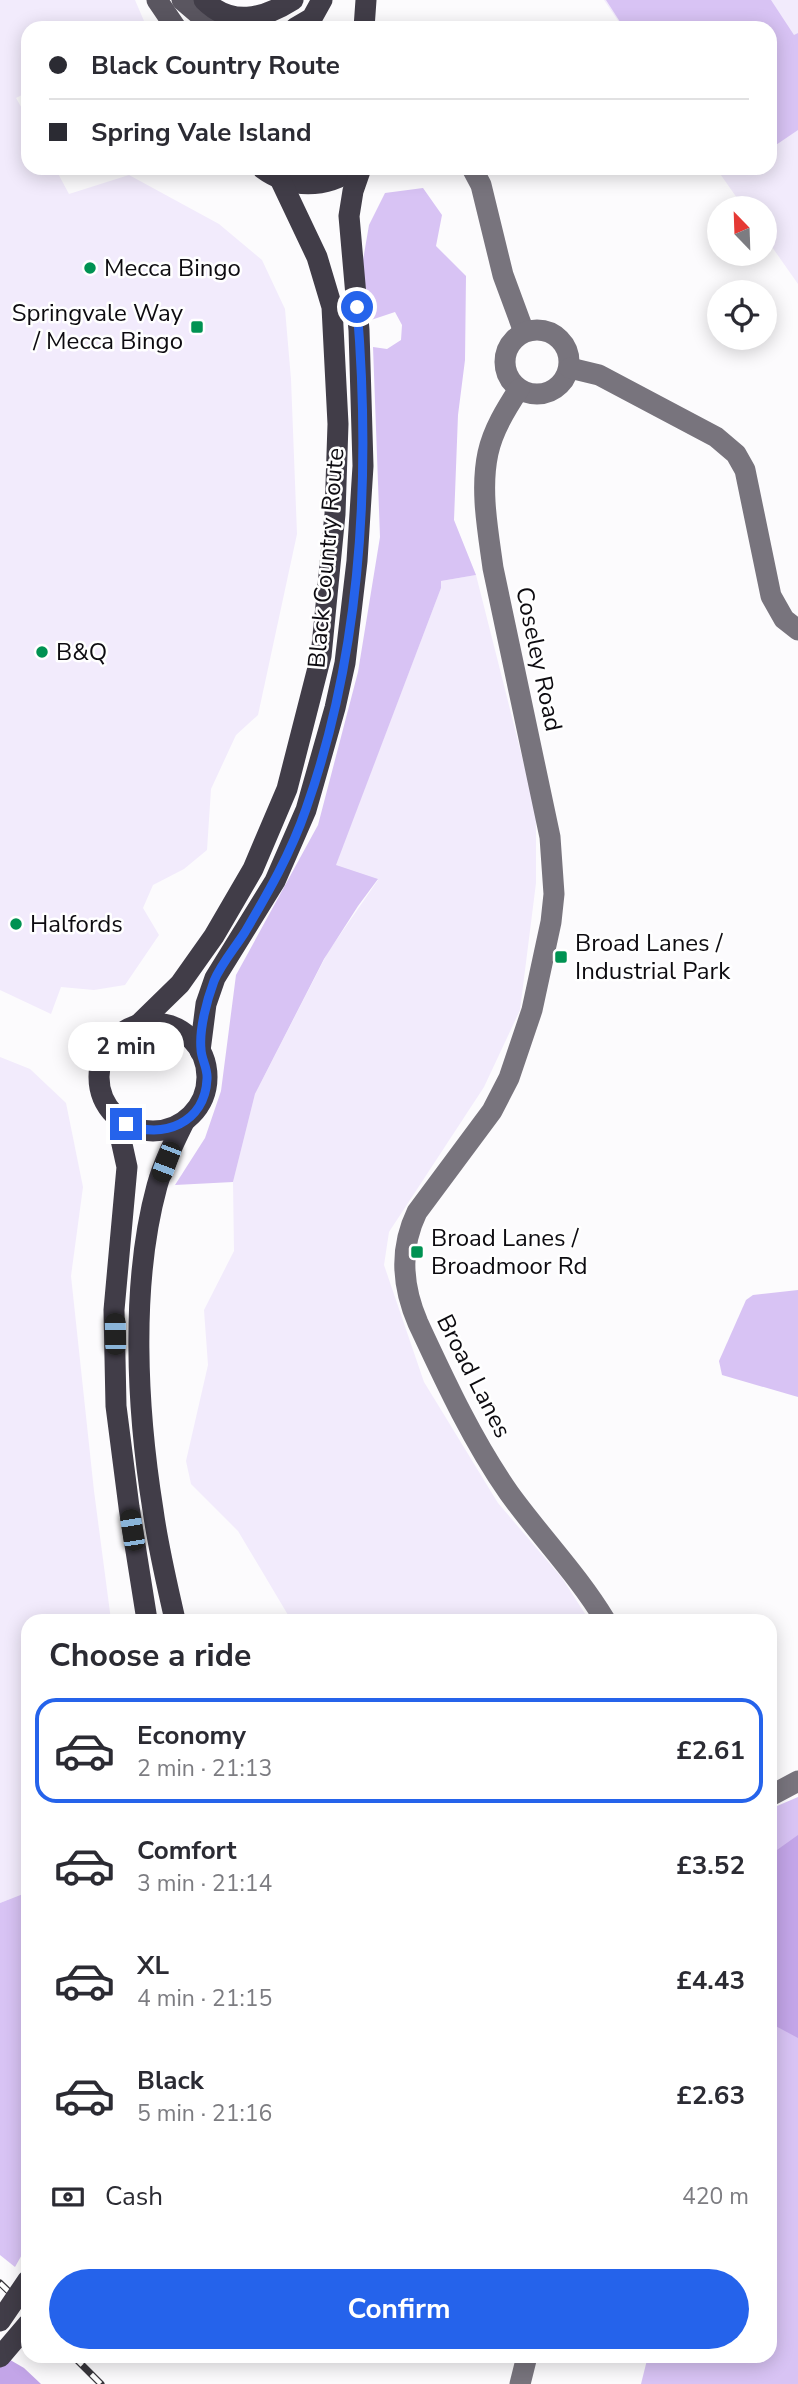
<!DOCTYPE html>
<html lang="en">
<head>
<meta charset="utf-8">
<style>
  body { margin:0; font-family:"Nunito Sans",sans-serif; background:#f2f2f3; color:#2b2b33; height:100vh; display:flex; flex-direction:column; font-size:26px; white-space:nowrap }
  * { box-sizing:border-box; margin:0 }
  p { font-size:23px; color:#7c7c81 }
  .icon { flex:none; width:38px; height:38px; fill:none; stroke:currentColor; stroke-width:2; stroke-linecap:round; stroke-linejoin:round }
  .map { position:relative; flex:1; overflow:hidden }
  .sheet { position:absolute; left:21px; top:1614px; width:756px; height:749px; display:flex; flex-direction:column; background:#fff; border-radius:21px; box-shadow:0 4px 18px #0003 }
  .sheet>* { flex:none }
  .guide { position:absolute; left:21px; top:21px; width:756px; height:154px; border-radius:21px; box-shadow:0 4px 18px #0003; display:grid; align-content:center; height:154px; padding:0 28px; background:#fff }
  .needle { width:46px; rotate:337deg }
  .tools { position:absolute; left:707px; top:196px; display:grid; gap:14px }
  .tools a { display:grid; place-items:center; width:70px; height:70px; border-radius:50%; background:#fff; box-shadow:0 4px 18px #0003; font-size:35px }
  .end { position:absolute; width:32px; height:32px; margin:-16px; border:9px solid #2563eb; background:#fff; box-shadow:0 0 0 4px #fff }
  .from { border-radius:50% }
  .bubble { position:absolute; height:49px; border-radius:24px; background:#fff; box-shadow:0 4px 18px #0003; font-size:23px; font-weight:700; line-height:49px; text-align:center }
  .car { position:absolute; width:21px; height:42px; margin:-21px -10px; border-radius:9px; box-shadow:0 0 5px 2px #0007; background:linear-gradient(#222 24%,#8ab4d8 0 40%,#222 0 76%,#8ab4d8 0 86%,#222 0) }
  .guide b { display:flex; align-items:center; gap:24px; height:66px; font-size:26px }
  .guide b+b { border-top:2px solid #e1e1e2 }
  .guide i { width:18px; height:18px; background:#2b2b33 }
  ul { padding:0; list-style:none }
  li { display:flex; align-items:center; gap:21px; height:105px; margin:0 14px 10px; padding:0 14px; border:4px solid transparent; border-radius:21px }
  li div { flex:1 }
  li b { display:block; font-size:26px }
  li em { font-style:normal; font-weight:700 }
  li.active { border-color:#2563eb }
  li>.icon { width:63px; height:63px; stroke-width:1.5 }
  h2 { padding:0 28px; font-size:32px; line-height:84px }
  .pay { display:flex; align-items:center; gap:18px; height:77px; padding:0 28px; font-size:26px }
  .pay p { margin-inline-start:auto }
  .primary-button { display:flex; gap:14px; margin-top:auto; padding:14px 28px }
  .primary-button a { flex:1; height:80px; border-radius:42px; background:#2563eb; color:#fff; font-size:28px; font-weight:700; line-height:80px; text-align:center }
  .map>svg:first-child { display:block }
  .built { fill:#f2ebfc }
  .green { fill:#d8c3f4 }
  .water { fill:#c3a5e8 }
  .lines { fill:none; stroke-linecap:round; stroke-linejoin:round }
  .secondary { stroke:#78747d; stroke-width:21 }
  .primary { stroke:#5a5660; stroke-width:21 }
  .highway { stroke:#413d48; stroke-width:21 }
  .rail-casing { stroke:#38363b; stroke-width:7 }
  .rail { stroke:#fff; stroke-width:4.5; stroke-dasharray:13; stroke-linecap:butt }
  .highway-bridge { stroke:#413d48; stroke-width:21 }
  .route { stroke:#2563eb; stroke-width:9 }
  .poi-dot { fill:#009252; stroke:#fff; stroke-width:2.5 }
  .labels { text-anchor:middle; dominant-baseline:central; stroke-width:5; stroke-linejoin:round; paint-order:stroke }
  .poi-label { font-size:24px; fill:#0d0b10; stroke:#fff; text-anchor:start }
  .street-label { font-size:24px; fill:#0d0b10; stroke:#fff }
</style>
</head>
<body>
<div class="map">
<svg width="798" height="2384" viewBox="0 0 798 2384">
  <rect width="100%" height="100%" fill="#fcfbfd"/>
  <g class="built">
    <polygon points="0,0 135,0 147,28 28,28 28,92 16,98 28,119 28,168 55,168 69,194 129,175 219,224 262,260 285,309 291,379 297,534 258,715 236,735 211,789 207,850 184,869 153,885 143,908 159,935 125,985 94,990 61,987 51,1014 0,990"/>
    <polygon points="604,0 798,0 798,284 765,237 765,208 744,208 716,168 770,168 770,28 623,28"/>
    <polygon points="476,575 536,812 536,883 520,1010 484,1087 389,1232 384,1265 424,1382 498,1503 562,1578 589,1620 291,1620 238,1531 191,1484 186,1461 208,1365 204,1310 234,1251 233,1182 255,1094 328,952 378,880 335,866 441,588 441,581"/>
    <polygon points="0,1057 30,1069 66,1103 83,1187 71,1276 94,1491 111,1620 28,1620 28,1892 0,1903"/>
  </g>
  <g class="green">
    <polygon points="606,0 771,0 794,35 798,33 798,130 770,149 770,28 624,28"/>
    <polygon points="423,188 442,215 436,246 466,276 465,360 458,415 454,520 476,575 441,581 441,588 336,865 378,879 358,906 324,959 255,1094 233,1182 175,1185 205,1138 221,1091 236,975 318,825 358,672 380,537 373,347 387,349 401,340 402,325 395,312 371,320 362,266 369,225 385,193"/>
    <polygon points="798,1290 798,1397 722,1375 719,1361 746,1300 753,1295"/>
    <polygon points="798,1797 798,2384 641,2384 648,2356 770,2356 770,1809"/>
    <polygon points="28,1892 28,2244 15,2267 0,2255 0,1903"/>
  </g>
  <g class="water">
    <polygon points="798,1835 798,2038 770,2023 770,1855"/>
    <polygon points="0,2354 24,2368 41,2384 0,2384"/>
  </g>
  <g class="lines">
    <g class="secondary">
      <polyline points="472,168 481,185 503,275 524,332"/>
      <circle cx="537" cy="362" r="32"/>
      <polyline points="570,368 599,375 716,437 736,454 745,470 771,596 784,619 798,630"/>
      <path d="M519,389C506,409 493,430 488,453C480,490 488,531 493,568L550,837L554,894L551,922L532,1010L509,1078L492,1111L417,1212C399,1249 402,1286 418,1323C445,1381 472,1440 509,1493C540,1536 578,1575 605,1620"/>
      <polyline points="770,1796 798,1781"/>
      <polyline points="520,2384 527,2356"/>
    </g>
    <g class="primary">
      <polyline points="157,0 176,28"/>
      <polyline points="182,0 209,23 219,28"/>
    </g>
    <g class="highway">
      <path d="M204,0C231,27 263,19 293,0"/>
      <polyline points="295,28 312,18 322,0"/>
      <polyline points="364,28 366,0"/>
      <path d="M262,168C290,189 326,189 355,168"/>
      <circle cx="153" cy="1077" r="54"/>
      <polyline points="138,1025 180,984 214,936 253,869 287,789 321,656 335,514 338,424 332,307 317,257 280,179"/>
      <polyline points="200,1051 206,1004 215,978 275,881 306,810 335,708 345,663 357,561 363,466 359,330 349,216 353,191 361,168"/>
      <polyline points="116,1117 127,1167 114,1310 116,1406 129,1507 147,1620"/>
      <path d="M175,1620C167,1584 158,1547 153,1510C137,1410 130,1285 157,1186C163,1164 174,1142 184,1122"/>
      <polyline points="0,2357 28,2324"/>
    </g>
    <g class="rail-casing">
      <g id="rail">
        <polyline points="0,2283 28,2310"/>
        <polyline points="73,2356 101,2384"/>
      </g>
    </g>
    <use href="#rail" class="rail"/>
    <polyline class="highway-bridge" points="0,2321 28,2280"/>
  </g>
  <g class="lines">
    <path class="route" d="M126,1124C163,1140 205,1123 207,1079C208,1068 201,1059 201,1049C199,1029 207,1000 214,981C221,964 235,948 245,932C268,893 291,853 306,809C362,650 371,474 357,307"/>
  </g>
  <g class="poi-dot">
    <circle cx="90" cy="268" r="7"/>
    <rect x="190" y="320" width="14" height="14" rx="3.5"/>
    <circle cx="42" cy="652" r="7"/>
    <circle cx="16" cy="924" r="7"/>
    <rect x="554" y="950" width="14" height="14" rx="3.5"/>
    <rect x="410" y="1245" width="14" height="14" rx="3.5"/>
  </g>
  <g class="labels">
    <g class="poi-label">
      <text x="104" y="268">Mecca Bingo</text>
      <text x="183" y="313" text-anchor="end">Springvale Way<tspan x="183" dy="28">/ Mecca Bingo</tspan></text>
      <text x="56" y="652">B&amp;Q</text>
      <text x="30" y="924">Halfords</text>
      <text x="575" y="943">Broad Lanes /<tspan x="575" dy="28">Industrial Park</tspan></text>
      <text x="431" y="1238">Broad Lanes /<tspan x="431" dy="28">Broadmoor Rd</tspan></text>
    </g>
    <g class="street-label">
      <text transform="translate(326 558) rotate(-85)">Black Country Route</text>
      <text transform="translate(539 659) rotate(78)">Coseley Road</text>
      <text transform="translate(474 1376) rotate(63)">Broad Lanes</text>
    </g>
  </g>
</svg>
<div class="tools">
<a><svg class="needle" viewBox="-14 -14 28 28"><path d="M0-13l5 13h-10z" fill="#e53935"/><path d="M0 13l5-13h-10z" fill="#7c7c81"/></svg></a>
<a><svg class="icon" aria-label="locate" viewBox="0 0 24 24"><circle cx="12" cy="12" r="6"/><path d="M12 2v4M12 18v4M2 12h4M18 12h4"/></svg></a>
</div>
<i class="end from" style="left:357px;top:307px"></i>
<i class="end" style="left:126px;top:1124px"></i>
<div class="bubble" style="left:68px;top:1022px;width:116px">2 min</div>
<i class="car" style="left:166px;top:1162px;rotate:201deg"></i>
<i class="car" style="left:115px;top:1334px;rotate:359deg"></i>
<i class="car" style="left:132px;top:1530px;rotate:351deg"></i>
<div class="guide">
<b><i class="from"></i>Black Country Route</b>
<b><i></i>Spring Vale Island</b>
</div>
<section class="sheet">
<h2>Choose a ride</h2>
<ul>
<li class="active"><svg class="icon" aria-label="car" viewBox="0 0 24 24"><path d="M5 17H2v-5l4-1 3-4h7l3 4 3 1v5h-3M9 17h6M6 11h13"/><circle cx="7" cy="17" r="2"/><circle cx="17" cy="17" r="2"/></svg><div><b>Economy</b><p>2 min · 21:13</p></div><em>£2.61</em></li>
<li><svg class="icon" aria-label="car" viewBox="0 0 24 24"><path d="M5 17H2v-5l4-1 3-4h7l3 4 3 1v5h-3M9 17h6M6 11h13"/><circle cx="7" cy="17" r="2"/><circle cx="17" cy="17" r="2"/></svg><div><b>Comfort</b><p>3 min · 21:14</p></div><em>£3.52</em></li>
<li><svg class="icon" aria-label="car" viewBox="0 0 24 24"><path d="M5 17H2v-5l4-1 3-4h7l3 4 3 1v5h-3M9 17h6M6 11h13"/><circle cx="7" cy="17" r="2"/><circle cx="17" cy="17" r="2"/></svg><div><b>XL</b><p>4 min · 21:15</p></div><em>£4.43</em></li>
<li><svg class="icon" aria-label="car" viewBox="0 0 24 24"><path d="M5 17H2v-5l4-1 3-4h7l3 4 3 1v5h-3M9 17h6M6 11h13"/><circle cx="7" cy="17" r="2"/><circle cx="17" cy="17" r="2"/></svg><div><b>Black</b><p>5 min · 21:16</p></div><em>£2.63</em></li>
</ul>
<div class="pay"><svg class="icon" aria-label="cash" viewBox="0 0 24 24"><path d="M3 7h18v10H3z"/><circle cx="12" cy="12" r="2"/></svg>Cash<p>420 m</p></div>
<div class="primary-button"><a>Confirm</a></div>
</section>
</div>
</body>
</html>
